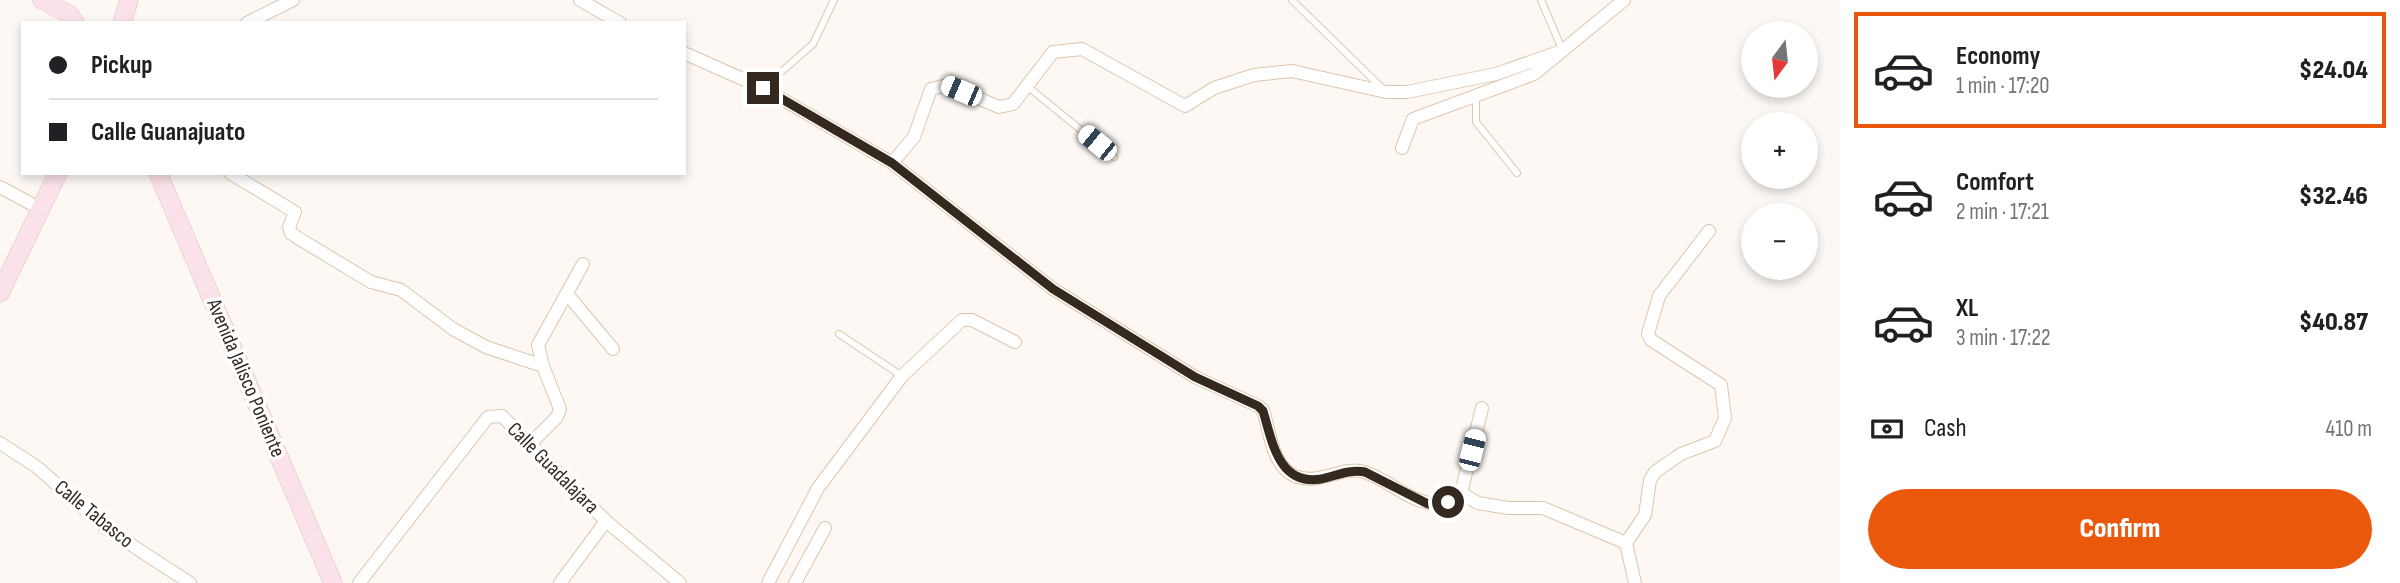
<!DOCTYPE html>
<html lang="en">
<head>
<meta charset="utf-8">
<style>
  body { margin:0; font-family:"Sofia Sans Condensed",sans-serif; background:#f2f2f2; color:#202124; height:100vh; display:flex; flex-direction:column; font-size:26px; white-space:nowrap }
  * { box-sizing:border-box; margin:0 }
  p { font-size:23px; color:#757577 }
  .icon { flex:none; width:38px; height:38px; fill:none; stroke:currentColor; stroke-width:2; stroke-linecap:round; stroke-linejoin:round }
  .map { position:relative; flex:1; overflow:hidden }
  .sheet { display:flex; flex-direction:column; background:#fff; width:560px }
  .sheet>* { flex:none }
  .banner { position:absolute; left:21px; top:21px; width:665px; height:154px; border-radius:0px; box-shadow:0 4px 10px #0003; display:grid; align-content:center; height:154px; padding:0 28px; background:#fff }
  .needle { width:46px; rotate:195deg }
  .fabs { position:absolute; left:1741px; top:21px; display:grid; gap:14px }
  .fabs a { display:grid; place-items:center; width:77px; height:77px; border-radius:50%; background:#fff; box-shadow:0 4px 10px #0003; font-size:35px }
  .end { position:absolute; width:32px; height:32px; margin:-16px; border:9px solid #33291f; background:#fff; box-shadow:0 0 0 4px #fff }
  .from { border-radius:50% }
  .car { position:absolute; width:21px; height:42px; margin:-21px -10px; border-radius:9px; box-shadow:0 0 5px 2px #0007; background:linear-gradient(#fff 24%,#345 0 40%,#fff 0 76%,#345 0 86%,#fff 0) }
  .banner b { display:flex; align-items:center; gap:24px; height:66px; font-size:26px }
  .banner b+b { border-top:2px solid #e0e0e0 }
  .banner i { width:18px; height:18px; background:#202124 }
  ul { padding:12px 0 0; list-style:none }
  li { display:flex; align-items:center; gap:21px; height:116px; margin:0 14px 10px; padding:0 14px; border:4px solid transparent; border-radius:0px }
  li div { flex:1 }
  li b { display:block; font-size:26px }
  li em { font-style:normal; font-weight:800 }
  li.selected { border-color:#ea580c }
  li>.icon { width:63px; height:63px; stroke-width:1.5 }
  .pay { display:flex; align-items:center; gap:18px; height:77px; padding:0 28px; font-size:26px }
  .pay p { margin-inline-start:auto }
  .button { display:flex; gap:14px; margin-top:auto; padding:14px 28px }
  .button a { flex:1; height:80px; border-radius:42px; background:#ea580c; color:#fff; font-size:28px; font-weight:800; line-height:80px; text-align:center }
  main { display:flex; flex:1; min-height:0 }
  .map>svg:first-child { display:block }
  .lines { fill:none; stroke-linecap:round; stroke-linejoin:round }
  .lane-casing { stroke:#dec6ac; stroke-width:8 }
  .street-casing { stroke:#dec6ac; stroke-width:14 }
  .secondary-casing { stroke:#dec6ac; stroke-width:19 }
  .lane { stroke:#fff; stroke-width:6 }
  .street { stroke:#fff; stroke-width:12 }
  .secondary { stroke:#fbe1e9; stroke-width:18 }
  .route { stroke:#33291f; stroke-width:9 }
  .labels { text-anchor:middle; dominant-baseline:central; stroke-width:7; stroke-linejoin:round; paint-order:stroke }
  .street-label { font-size:21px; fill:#33291f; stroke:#fff }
</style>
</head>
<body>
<main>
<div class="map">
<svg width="1840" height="583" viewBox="0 0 1840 583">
  <rect width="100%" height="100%" fill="#fdf8f3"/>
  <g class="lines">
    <g class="lane-casing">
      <g id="lane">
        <polyline points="1292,0 1383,89"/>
        <polyline points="1541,0 1562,49"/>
        <polyline points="1027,86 1114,157"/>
        <polyline points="763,88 813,44 834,0"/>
        <polyline points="1476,96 1476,122 1517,173"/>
        <polyline points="839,334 902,376"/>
      </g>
    </g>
    <g class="street-casing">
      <g id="street">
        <polyline points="580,0 620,23"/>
        <polyline points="247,23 293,0"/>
        <path d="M684,53L763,88L892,163L1053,289L1195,377L1258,406L1263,410C1270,432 1272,466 1295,476C1320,486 1342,465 1364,472C1400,483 1423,521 1461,493L1478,503L1508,508H1543L1626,543L1635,583"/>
        <polyline points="1402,148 1413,119 1534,74 1624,0"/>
        <polyline points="892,163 914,137 931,89 947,85 999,107 1013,104 1053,52 1082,49 1185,106 1214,88 1254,75 1292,71 1386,92 1407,92 1496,74 1559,52"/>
        <polyline points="230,173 295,212 289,227 291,233 298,238 371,282 401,290 453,329 486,347 543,366 560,409 557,417 530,444"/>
        <polyline points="0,187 39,208"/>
        <polyline points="567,294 613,349"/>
        <polyline points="543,366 538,345 583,264"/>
        <polyline points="0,443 37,467 107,529 190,583"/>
        <polyline points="1461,493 1482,408"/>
        <polyline points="1626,543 1645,515 1650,480 1655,472 1681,454 1715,441 1725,418 1721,385 1651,340 1648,334 1659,296 1709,231"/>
        <polyline points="359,583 488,417 502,416 606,521 680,583"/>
        <polyline points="560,583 606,521"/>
        <polyline points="768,583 818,488 902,376 962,320 972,320 1015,342"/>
        <polyline points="795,583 825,528"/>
      </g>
    </g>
    <g class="secondary-casing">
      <g id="secondary">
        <polyline points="42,0 70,15 75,23"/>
        <polyline points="122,23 129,0"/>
        <polyline points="158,173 333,583"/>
        <polyline points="0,293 58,173"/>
      </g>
    </g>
    <use href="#lane" class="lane"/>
    <use href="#street" class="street"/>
    <use href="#secondary" class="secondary"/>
  </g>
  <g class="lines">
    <path class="route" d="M763,88L892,163L1053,289L1195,377L1258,406L1263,411C1272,440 1278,486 1321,479C1335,476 1350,469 1365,472L1428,504L1448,502"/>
  </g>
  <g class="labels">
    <g class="street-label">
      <text transform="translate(246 378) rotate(67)">Avenida Jalisco Poniente</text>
      <text transform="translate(553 468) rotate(45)">Calle Guadalajara</text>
      <text transform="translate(94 514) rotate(39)">Calle Tabasco</text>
    </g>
  </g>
</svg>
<div class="fabs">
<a><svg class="needle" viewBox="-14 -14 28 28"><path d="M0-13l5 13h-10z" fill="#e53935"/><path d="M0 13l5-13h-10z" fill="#757577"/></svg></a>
<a>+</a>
<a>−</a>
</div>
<i class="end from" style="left:1448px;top:502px"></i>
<i class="end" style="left:763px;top:88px"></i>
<i class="car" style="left:961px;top:91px;rotate:293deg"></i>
<i class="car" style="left:1097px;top:143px;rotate:309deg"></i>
<i class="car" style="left:1472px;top:450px;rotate:14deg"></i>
<div class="banner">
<b><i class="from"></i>Pickup</b>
<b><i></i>Calle Guanajuato</b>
</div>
</div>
<section class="sheet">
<ul>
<li class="selected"><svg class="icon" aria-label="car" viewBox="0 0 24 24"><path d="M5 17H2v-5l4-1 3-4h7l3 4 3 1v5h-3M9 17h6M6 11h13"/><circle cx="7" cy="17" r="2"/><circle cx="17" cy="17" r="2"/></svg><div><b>Economy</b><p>1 min · 17:20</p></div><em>$24.04</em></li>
<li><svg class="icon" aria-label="car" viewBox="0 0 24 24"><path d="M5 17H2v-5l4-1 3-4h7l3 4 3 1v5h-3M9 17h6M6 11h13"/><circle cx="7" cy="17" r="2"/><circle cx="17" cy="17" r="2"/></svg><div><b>Comfort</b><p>2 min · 17:21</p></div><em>$32.46</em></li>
<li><svg class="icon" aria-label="car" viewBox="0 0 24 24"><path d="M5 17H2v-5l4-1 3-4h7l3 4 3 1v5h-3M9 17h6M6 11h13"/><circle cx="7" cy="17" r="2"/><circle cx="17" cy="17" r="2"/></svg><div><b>XL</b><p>3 min · 17:22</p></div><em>$40.87</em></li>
</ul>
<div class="pay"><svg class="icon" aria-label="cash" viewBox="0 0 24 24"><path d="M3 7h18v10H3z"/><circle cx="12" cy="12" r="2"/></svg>Cash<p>410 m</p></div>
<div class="button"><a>Confirm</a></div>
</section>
</main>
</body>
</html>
